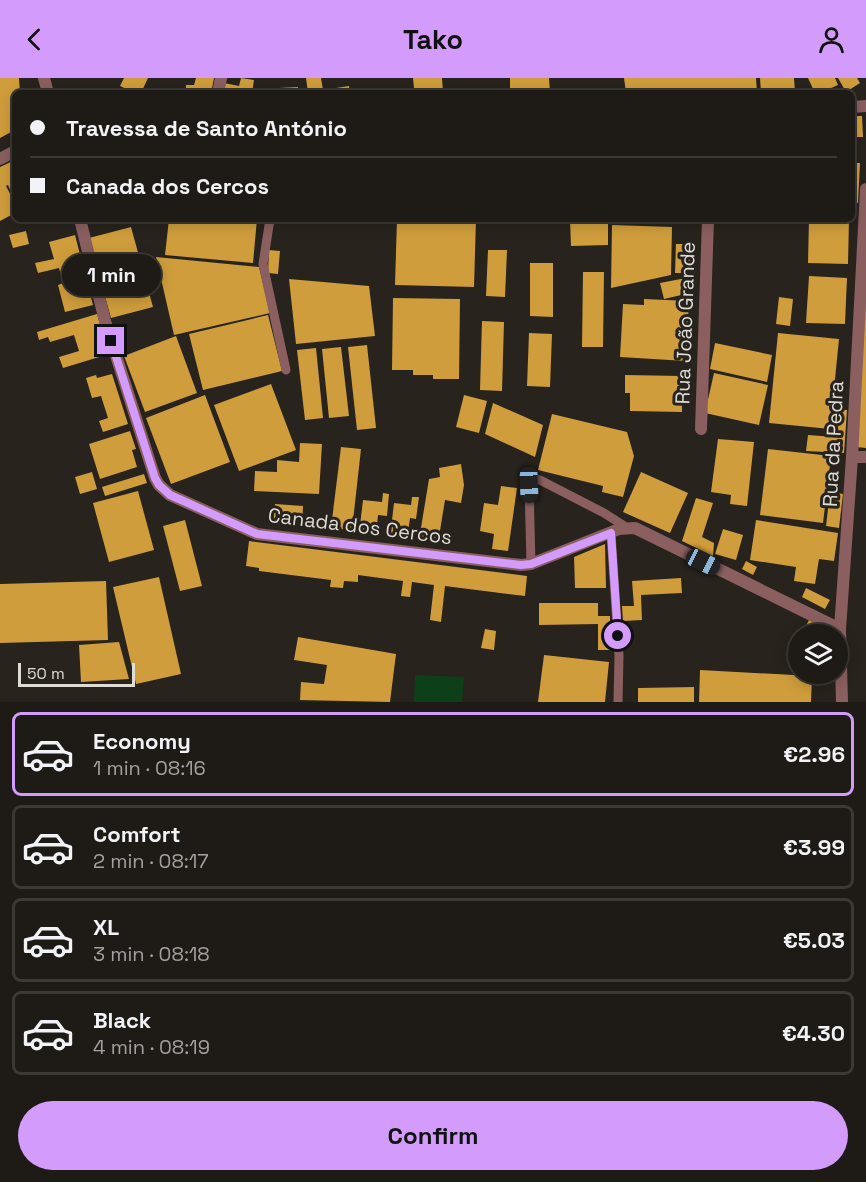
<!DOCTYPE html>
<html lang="en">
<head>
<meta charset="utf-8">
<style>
  body { margin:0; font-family:"Space Grotesk",sans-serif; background:#2b2722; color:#f1f3f6; height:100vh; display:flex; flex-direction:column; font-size:22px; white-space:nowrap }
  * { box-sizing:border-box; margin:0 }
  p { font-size:20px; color:#a1a1a0 }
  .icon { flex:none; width:33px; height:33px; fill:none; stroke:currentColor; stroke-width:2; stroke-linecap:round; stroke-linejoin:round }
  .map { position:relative; height:624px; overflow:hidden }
  .side { display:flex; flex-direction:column; background:#1e1a15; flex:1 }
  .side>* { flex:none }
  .top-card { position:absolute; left:12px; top:12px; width:843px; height:132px; border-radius:9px; box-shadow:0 3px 15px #0003,0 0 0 2px #3c3834; display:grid; align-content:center; height:132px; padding:0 18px; background:#1e1a15 }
  .controls { position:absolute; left:788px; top:546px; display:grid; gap:12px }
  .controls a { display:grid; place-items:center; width:60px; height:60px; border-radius:50%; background:#1e1a15; box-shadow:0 3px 15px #0003,0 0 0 2px #3c3834; font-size:30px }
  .scale { position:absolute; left:18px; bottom:15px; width:117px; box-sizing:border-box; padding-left:6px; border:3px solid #dfdcd6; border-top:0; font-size:16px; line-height:21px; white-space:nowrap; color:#dfdcd6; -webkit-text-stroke:4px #28231c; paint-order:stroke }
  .end { position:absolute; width:27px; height:27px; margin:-14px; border:8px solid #d39cfc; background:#111; box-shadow:0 0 0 3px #111 }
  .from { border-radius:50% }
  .bubble { position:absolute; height:42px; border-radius:21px; background:#1e1a15; box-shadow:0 3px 15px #0003,0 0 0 2px #3c3834; font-size:20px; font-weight:700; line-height:42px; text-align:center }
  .car { position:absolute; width:18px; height:36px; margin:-18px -9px; border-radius:8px; box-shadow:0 0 4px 2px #0007; background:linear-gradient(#222 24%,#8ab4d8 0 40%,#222 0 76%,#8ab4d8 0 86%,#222 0) }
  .top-card b { display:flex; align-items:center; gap:21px; height:57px; font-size:22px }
  .top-card b+b { border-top:2px solid #3c3834 }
  .top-card i { width:15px; height:15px; background:#f1f3f6 }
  ul { padding:10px 0 0; list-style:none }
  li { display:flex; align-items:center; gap:18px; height:84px; margin:0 12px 9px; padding:0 6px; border:3px solid #3c3834; border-radius:9px }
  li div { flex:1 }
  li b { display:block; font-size:22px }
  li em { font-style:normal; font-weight:700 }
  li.active { border-color:#d39cfc }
  li>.icon { width:54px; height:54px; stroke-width:1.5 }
  .primary-button { display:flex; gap:12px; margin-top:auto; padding:12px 18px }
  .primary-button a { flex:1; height:69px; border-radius:36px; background:#d39cfc; color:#111; font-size:24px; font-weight:700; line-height:69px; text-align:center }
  header { display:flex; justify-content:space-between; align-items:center; height:78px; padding:0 18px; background:#d39cfc; color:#111; font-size:27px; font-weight:700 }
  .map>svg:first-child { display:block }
  .green { fill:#0d4019 }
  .building { fill:#cf9d3b }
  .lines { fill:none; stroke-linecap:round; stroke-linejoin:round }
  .service { stroke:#8b5f60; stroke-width:9 }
  .minor { stroke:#8b5f60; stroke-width:12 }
  .route { stroke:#d39cfc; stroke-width:8 }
  .labels { text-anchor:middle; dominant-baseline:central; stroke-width:6; stroke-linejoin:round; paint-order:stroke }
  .street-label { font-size:20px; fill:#dfdcd6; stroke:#28231c }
</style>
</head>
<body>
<header><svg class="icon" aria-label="back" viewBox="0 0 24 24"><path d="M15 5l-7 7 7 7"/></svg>Tako<svg class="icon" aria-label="person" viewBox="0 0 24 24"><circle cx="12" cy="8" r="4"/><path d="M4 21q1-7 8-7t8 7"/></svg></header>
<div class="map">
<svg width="866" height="624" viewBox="0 0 866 624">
  <rect width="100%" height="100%" fill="#28231c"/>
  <polygon class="green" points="415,597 464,599 462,624 414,624"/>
  <g class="building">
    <polygon points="0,0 19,0 20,15 15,15 15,52 0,60"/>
    <polygon points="124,0 148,0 141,15 135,15 120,8"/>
    <polygon points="196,0 214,0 211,15 151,15 152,10 186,12 186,7 194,7"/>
    <polygon points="241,0 254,2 252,15 222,15 224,5 239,8"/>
    <polygon points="306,0 321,0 323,12 349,8 350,15 308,15"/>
    <polygon points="413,0 442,0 443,15 383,15 383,12 414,10"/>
    <polygon points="510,0 549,0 550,15 510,15"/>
    <polygon points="624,0 756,0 757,15 626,15"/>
    <polygon points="760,0 794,0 795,14 761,15"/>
    <polygon points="808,0 835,0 838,7 820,15 815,15"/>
    <polygon points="838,0 857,0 860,5 846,14"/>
    <polygon points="298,9 298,15 279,15 279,10"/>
    <polygon points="852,38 862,38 863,59 852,59"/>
    <polygon points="15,82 15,112 11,114 8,107 6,108 15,125 15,135 0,143 0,89"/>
    <polygon points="852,85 860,85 858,125 852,124"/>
    <polygon points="169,141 257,141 253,185 165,177"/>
    <polygon points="397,141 476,141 474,209 395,207"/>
    <polygon points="570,141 608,141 608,167 571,168"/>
    <polygon points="809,141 849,141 848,186 808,185"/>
    <polygon points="612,147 672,149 671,197 611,210"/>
    <polygon points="131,149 153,229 111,240 89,160"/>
    <polygon points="26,153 29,166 13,170 9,157"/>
    <polygon points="75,157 93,227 65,234 58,207 63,205 59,190 38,195 35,185 54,181 49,164"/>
    <polygon points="676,166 696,166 695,195 675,195"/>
    <polygon points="269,172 280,173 278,196 268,195"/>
    <polygon points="488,172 507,172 505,219 486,218"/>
    <polygon points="156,179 259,189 270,235 174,257"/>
    <polygon points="530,185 553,185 553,239 530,238"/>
    <polygon points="583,194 604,194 603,269 582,269"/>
    <polygon points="809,198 847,200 845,246 806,245"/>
    <polygon points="686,200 690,215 664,221 660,205"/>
    <polygon points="289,201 369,208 375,258 296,266"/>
    <polygon points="866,216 866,370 856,369"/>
    <polygon points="779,219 793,221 790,248 776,246"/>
    <polygon points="393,220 460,221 459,301 433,301 433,297 413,297 413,292 392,292"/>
    <polygon points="644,221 689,223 686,283 620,279 623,226 644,227"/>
    <polygon points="97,236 109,276 63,290 59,279 79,273 74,257 50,264 48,259 39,262 37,254"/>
    <polygon points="268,237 282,293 203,312 189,256"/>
    <polygon points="482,243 504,244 502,313 480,312"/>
    <polygon points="529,255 552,256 550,309 527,308"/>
    <polygon points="778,255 839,261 830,351 769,345"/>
    <polygon points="176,258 197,315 145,334 124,278"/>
    <polygon points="715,265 772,277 767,304 710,291"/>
    <polygon points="367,267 376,350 357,352 348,269"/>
    <polygon points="341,269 349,338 329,340 322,271"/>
    <polygon points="316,270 323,340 305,342 297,272"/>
    <polygon points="714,295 768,307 759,347 705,335"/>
    <polygon points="112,296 128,346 103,354 99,343 108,340 101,318 92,320 86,300 96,297 97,300"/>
    <polygon points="625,297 682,298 682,334 630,333 630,315 625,315"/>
    <polygon points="271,306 296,372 239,393 214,327"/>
    <polygon points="205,317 230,384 171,406 146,340"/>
    <polygon points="464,317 487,323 479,355 456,349"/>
    <polygon points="493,325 543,347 535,379 485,356"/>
    <polygon points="836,331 847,332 844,375 806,373 808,357 835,359"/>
    <polygon points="552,336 627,354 634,378 623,419 602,414 603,408 538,392"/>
    <polygon points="130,353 136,371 132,372 137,389 100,401 89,366"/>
    <polygon points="718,361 754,364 747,428 730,426 731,417 711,414"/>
    <polygon points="300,365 322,366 319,416 254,413 255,393 277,394 277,382 299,384"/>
    <polygon points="341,369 361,371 352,452 331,450"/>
    <polygon points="768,371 831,378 823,445 760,437"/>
    <polygon points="461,386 464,407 461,425 445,422 438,465 419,462 429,401 440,399 439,390"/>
    <polygon points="92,394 97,411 80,416 75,399"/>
    <polygon points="641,394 688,415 670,455 623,434"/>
    <polygon points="144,396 147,405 105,418 102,409"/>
    <polygon points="501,408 517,410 508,473 492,471 494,456 480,453 484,425 498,427"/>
    <polygon points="138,413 154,472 109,484 93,425"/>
    <polygon points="830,414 843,416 839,450 826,448"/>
    <polygon points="383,415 389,416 387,438 378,437 376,458 359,456 363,422 382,424"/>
    <polygon points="412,419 419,419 416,441 410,440 407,461 390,459 394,425 411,427"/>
    <polygon points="696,420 713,425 702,459 714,465 713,478 682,463"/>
    <polygon points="275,426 303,428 302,448 273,446"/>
    <polygon points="185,442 202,508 180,513 163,448"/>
    <polygon points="756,442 838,455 834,483 819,481 815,506 794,503 796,489 750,482"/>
    <polygon points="723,451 743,457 736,482 715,476"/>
    <polygon points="249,463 527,498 525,518 445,508 441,544 430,542 434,507 412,504 410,519 401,518 403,503 358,497 358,504 344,503 343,510 330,509 331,502 259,493 259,490 246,488"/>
    <polygon points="605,466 606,510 575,510 574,479"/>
    <polygon points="746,483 757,489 753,497 742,491"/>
    <polygon points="159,499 181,596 136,606 113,509"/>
    <polygon points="681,500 682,515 641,517 642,542 623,543 622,528 634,528 632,503"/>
    <polygon points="106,503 108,562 0,565 0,506"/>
    <polygon points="806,510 830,522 825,531 802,519"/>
    <polygon points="539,525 598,525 598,538 610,538 610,572 598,572 598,546 539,547"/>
    <polygon points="809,542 834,554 833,556 802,556"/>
    <polygon points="485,551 496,553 494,572 481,570"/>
    <polygon points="298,559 396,576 390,624 300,622 301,604 324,606 327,587 294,582"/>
    <polygon points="119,564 129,601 81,604 79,567"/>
    <polygon points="544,577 609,584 605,624 538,624"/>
    <polygon points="700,592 812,598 811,624 699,624"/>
    <polygon points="694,609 694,624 638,624 638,610"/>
  </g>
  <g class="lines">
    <g class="service">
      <polyline points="270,141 263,186 286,292"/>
      <polyline points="611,455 619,578 618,624"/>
      <polyline points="531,486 529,407 534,401 540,402 604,435 626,449"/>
    </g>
    <g class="minor">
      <polyline points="44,0 48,15"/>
      <polyline points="218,15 221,0"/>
      <polyline points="852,29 866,28"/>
      <polyline points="0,81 15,73"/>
      <polyline points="80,141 105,243 155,400 159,407 170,417 257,456 521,487 531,486 619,451 635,450 840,551"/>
      <polyline points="701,351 708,141"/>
      <polyline points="852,379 866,379"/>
      <polyline points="842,624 840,551 852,379 866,111"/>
    </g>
  </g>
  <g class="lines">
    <polyline class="route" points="111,263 155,400 159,407 170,417 257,456 521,487 531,486 611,455 618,558"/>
  </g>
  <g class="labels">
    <g class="street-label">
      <text transform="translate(685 245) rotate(-88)">Rua João Grande</text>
      <text transform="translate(833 366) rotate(-87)">Rua da Pedra</text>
      <text transform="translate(360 448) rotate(7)">Canada dos Cercos</text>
    </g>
  </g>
</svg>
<div class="controls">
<a><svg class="icon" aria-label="layers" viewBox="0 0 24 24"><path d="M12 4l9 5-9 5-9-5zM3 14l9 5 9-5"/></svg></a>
</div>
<div class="scale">50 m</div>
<i class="end from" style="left:618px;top:558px"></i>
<i class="end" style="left:111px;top:263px"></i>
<div class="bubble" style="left:62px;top:176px;width:99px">1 min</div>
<i class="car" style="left:529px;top:407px;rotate:178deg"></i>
<i class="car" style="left:703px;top:484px;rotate:116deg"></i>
<div class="top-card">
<b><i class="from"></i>Travessa de Santo António</b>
<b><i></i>Canada dos Cercos</b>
</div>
</div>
<section class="side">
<ul>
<li class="active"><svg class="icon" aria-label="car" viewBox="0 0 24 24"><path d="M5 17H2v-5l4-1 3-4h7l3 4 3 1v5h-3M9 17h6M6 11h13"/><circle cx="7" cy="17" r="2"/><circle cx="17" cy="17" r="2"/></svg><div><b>Economy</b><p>1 min · 08:16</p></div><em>€2.96</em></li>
<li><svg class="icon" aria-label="car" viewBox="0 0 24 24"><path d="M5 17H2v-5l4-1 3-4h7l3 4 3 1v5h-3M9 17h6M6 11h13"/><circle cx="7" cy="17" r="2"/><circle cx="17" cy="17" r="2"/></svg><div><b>Comfort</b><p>2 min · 08:17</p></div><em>€3.99</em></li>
<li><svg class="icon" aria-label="car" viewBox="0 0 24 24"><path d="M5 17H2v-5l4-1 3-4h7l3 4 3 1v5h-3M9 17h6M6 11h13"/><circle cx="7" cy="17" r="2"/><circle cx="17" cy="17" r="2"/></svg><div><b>XL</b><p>3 min · 08:18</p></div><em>€5.03</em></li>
<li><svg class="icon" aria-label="car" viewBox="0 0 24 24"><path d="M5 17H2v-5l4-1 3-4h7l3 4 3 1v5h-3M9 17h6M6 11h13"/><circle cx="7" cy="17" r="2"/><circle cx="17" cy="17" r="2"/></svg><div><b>Black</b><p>4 min · 08:19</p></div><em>€4.30</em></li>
</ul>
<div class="primary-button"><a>Confirm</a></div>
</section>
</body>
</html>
